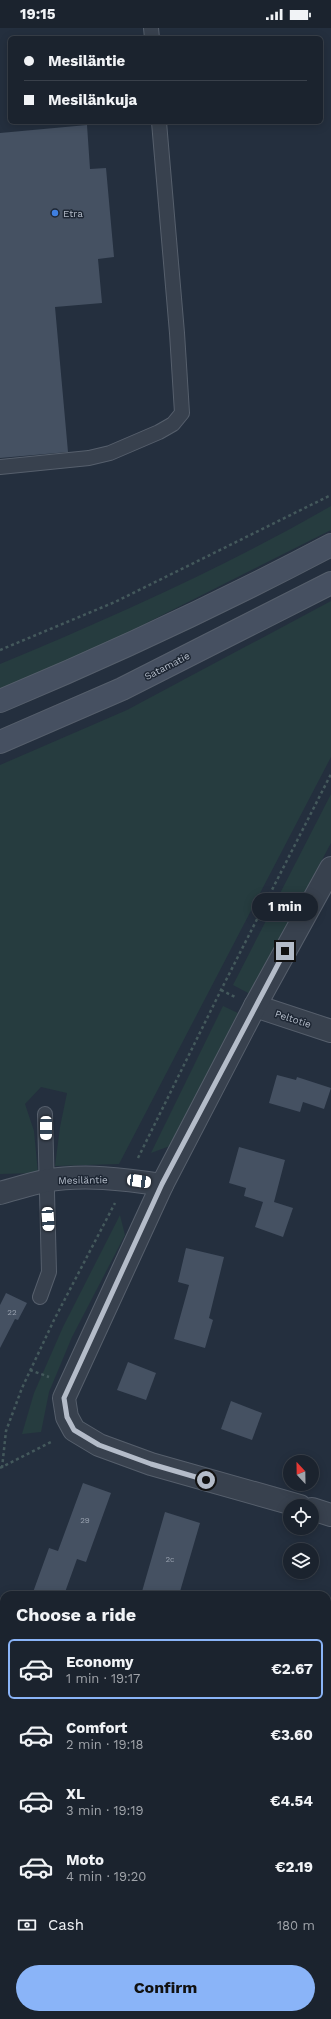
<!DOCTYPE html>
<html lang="en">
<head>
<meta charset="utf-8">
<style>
  body { margin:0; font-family:"Work Sans",sans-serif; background:#282f3a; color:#f1f3f6; height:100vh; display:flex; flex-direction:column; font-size:15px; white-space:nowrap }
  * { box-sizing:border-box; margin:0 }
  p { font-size:13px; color:#a0a4aa }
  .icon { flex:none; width:22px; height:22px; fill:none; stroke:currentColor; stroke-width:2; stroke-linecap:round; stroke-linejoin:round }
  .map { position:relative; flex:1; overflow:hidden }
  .panel { position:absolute; left:0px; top:1563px; width:331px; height:428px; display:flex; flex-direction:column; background:#1b232e; border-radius:12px 12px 0 0; box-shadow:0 2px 10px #0003,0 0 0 1px #39404a }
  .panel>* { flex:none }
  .guide { position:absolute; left:8px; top:8px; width:315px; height:88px; border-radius:6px; box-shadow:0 2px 10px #0003,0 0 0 1px #39404a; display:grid; align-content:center; height:88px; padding:0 16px; background:#1b232e }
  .needle { width:26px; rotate:338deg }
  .fabs { position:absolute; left:283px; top:1427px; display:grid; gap:8px }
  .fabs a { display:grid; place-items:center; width:36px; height:36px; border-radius:50%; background:#1b232e; box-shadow:0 2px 10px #0003,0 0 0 1px #39404a; font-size:20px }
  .end { position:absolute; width:18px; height:18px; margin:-9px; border:5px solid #b4bcc9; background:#111; box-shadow:0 0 0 2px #111 }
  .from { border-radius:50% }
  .bubble { position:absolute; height:28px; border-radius:14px; background:#1b232e; box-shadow:0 2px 10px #0003,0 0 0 1px #39404a; font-size:13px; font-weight:700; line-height:28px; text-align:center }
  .car { position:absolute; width:12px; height:24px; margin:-12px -6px; border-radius:5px; box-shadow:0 0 3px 1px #0007; background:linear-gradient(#fff 24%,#345 0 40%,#fff 0 76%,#345 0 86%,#fff 0) }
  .guide b { display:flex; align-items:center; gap:14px; height:38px; font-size:15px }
  .guide b+b { border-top:1px solid #39404a }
  .guide i { width:10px; height:10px; background:#f1f3f6 }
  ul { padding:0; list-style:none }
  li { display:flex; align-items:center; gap:12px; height:60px; margin:0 8px 6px; padding:0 8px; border:2px solid transparent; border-radius:6px }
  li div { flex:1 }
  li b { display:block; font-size:15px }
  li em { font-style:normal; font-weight:700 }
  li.on { border-color:#8ab4f8 }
  li>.icon { width:36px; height:36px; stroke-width:1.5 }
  h2 { padding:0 16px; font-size:18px; line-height:48px }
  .pay { display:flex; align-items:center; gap:10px; height:44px; padding:0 16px; font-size:15px }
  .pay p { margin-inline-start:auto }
  .primary-button { display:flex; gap:8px; margin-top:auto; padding:8px 16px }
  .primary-button a { flex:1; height:46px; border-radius:24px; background:#8ab4f8; color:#111; font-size:16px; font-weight:700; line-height:46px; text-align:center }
  .status { display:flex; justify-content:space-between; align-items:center; height:28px; padding:0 20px; background:#1b232e; direction:ltr }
  .status svg { height:11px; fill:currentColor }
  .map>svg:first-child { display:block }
  .green { fill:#263c3f }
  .building { fill:#455162 }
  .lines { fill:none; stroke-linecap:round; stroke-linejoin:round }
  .lane-casing { stroke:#565f6c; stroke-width:16 }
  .street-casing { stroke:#565f6c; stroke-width:24 }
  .secondary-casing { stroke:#565f6c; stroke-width:24 }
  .path { stroke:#44595c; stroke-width:2.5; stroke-dasharray:3 3; stroke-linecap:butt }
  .lane { stroke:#38414e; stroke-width:14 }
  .street { stroke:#38414e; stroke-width:22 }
  .secondary { stroke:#465061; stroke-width:22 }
  .route { stroke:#b4bcc9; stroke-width:5 }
  .shop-dot { fill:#3f7fe0; stroke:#1d2633; stroke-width:1.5 }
  .labels { text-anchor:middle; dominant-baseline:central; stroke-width:3; stroke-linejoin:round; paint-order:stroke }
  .number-label { font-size:8px; fill:#98a1af }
  .poi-label { font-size:10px; fill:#b4bcc9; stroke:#1d2633; text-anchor:start }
  .street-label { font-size:10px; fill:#b4bcc9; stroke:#1d2633 }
</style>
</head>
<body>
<div class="status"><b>19:15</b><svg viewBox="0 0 49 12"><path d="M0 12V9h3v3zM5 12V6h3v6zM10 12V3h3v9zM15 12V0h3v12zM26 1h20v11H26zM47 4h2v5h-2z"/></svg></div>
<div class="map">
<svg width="331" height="1991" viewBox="0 0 331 1991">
  <rect width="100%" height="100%" fill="#242f3e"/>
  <g class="green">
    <path d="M331,478V502L99,619L0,661V636C113,589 225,539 331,478Z"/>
    <polygon points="331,573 331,729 119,1136 55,1138 60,1099 67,1065 41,1059 25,1076 34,1103 38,1145 0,1146 0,737 127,682"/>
    <polygon points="331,766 331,815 250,966 233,957"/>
    <polygon points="223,978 238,985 170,1118 151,1125"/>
    <polygon points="120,1187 125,1207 72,1309 49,1364 41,1404 22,1406 34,1365 63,1299"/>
    <polygon points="0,1656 4,1657 4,1987 327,1987 327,1750 331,1751 331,1991 0,1991"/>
  </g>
  <g class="building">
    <polygon points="87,97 90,141 106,140 114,229 98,231 102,275 55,279 68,424 0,430 0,105"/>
    <polygon points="277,1047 296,1052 297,1049 331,1060 324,1081 303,1074 300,1084 269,1075"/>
    <polygon points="239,1119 285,1132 274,1174 293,1180 283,1209 255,1199 263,1174 244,1168 246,1160 229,1155"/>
    <polygon points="186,1220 224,1229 209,1290 213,1292 205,1320 174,1311 189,1257 178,1254"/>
    <polygon points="6,1265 27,1275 18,1292 15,1291 0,1320 0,1277"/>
    <polygon points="128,1334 156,1345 146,1372 117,1362"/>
    <polygon points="231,1373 262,1385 252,1412 221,1401"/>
    <polygon points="83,1455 111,1465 86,1534 77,1531 64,1567 32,1567 49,1520 58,1523"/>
    <polygon points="165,1484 200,1495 179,1567 141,1567"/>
  </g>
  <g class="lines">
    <g class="lane-casing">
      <g id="lane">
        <polyline points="151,0 152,10"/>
        <polyline points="0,439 89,430 110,425 159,404 173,396 182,385 177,305 159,94"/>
        <polyline points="40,1269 49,1244 45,1086"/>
      </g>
    </g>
    <g class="street-casing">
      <g id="street">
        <polyline points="255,978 331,1003"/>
        <path d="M0,1165C15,1161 30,1156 45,1153C83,1146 124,1151 162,1157"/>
        <polyline points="300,1478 151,1436 99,1417 74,1402 67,1389 64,1370 162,1157 255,978 331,840"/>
        <polyline points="312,1481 331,1487"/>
      </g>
    </g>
    <g class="secondary-casing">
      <g id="secondary">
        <path d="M0,673C112,626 223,574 331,517"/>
        <polyline points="0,714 122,661 331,555"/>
      </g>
    </g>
    <g class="path">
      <polyline points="0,622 115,574 331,467"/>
      <polyline points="221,962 235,969"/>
      <polyline points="138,1130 221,962 331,746"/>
      <polyline points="30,1342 49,1349"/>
      <polyline points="0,1440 53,1413"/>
      <polyline points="2,1440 6,1403 22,1360 54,1292 115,1175"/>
      <polyline points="0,1735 4,1741"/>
      <polyline points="327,1845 331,1849"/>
      <polyline points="159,1991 165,1987"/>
    </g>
    <use href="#lane" class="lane"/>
    <use href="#street" class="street"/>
    <use href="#secondary" class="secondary"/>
  </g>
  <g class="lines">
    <polyline class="route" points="206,1452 151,1436 99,1417 74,1402 67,1389 64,1370 162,1156 285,923"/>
  </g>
  <circle class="shop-dot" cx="55" cy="185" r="4"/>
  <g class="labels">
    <g class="number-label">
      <text x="12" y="1284">22</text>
      <text x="85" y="1492">29</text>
      <text x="170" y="1531">2c</text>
    </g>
    <g class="poi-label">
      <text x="63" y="185">Etra</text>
    </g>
    <g class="street-label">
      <text transform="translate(167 638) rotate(-27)">Satamatie</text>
      <text transform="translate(293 991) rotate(18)">Peltotie</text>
      <text transform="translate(83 1152) rotate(-1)">Mesiläntie</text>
    </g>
  </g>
</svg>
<div class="fabs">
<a><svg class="needle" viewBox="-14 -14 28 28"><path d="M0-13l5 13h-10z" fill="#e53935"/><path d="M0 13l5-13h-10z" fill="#a0a4aa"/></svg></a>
<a><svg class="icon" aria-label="locate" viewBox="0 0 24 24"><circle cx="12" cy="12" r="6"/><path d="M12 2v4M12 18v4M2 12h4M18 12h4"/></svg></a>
<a><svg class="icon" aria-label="layers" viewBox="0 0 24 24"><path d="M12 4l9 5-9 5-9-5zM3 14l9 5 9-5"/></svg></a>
</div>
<i class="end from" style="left:206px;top:1452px"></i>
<i class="end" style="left:285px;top:923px"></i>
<div class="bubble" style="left:252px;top:865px;width:66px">1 min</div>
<i class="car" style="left:46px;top:1100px;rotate:180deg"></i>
<i class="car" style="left:139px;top:1153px;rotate:98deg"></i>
<i class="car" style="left:48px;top:1191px;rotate:176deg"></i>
<div class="guide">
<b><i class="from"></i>Mesiläntie</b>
<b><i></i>Mesilänkuja</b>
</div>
<section class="panel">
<h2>Choose a ride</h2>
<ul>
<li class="on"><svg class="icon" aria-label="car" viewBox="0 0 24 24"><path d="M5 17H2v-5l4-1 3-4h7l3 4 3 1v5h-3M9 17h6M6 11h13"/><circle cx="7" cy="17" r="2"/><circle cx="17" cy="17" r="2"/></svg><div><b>Economy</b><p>1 min · 19:17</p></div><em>€2.67</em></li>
<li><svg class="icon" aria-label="car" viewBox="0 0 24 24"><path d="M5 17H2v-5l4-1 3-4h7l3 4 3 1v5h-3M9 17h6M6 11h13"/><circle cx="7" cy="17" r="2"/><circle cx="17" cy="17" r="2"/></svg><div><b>Comfort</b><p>2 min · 19:18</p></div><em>€3.60</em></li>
<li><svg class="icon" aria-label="car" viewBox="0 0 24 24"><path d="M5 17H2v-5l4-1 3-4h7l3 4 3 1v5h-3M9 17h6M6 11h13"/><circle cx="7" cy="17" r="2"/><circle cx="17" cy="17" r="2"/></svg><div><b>XL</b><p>3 min · 19:19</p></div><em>€4.54</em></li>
<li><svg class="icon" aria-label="car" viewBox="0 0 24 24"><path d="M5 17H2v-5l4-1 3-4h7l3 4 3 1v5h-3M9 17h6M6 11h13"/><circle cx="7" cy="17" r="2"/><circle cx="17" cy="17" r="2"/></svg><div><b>Moto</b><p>4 min · 19:20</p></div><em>€2.19</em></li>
</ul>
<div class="pay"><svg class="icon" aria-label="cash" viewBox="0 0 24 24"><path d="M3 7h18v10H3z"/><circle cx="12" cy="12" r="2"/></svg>Cash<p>180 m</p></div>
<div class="primary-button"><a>Confirm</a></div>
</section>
</div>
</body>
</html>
